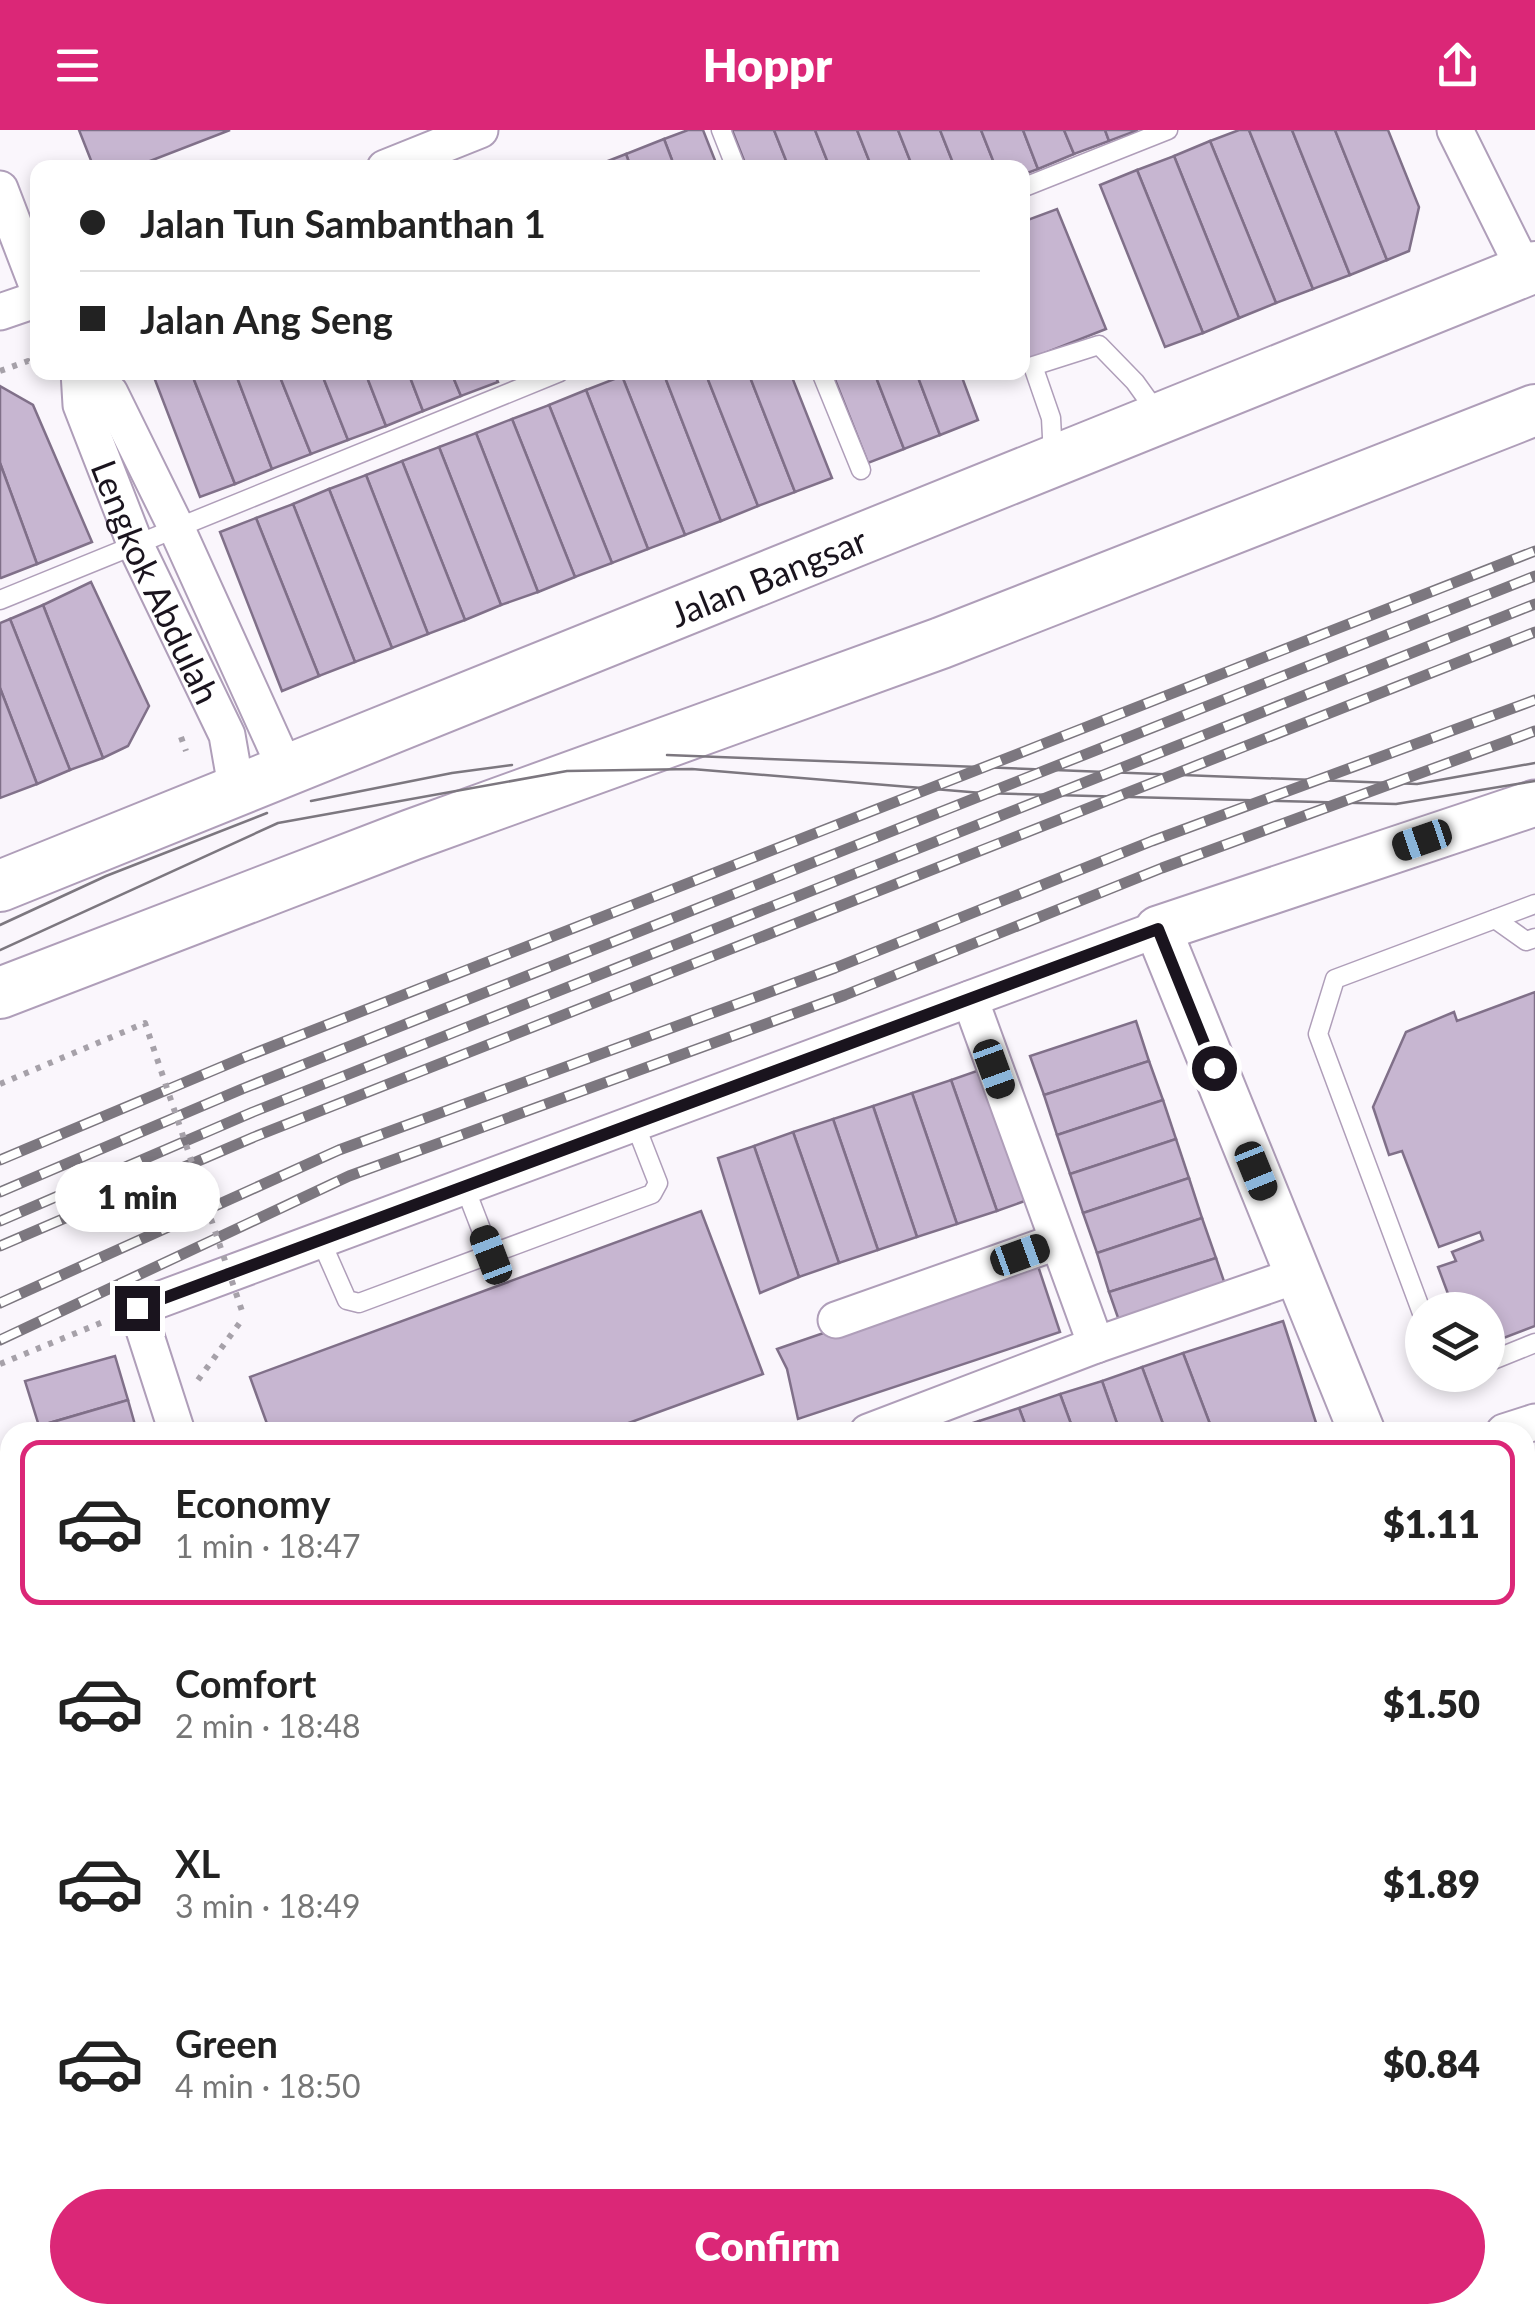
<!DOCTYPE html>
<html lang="en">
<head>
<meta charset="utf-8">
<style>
  body { margin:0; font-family:Lato,sans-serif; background:#f2f2f2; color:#222; height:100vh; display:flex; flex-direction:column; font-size:38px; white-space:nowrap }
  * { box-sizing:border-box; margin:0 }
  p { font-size:32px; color:#767676 }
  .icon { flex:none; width:55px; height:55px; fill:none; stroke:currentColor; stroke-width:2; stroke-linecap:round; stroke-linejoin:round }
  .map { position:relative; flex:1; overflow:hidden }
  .sheet { position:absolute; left:0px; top:1292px; width:1535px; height:902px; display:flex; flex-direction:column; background:#fff; border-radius:30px 30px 0 0; box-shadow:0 5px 15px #0003 }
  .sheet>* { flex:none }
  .guide { position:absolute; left:30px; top:30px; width:1000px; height:220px; border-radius:20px; box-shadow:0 5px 15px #0003; display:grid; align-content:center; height:220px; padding:0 50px; background:#fff }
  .buttons { position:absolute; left:1405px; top:1162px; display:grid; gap:20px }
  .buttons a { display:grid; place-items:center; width:100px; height:100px; border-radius:50%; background:#fff; box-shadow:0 5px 15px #0003; font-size:50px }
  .end { position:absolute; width:45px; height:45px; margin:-22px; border:12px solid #1a141e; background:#fff; box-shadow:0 0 0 5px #fff }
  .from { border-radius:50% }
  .bubble { position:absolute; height:70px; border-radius:35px; background:#fff; box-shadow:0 5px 15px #0003; font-size:32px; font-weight:800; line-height:70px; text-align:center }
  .car { position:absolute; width:30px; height:60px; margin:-30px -15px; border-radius:12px; box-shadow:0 0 8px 2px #0007; background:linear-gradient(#222 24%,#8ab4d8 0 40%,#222 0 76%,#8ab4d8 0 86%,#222 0) }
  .guide b { display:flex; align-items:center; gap:35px; height:95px; font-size:38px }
  .guide b+b { border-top:2px solid #e0e0e0 }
  .guide i { width:25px; height:25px; background:#222 }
  ul { padding:18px 0 0; list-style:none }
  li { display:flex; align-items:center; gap:30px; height:165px; margin:0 20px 15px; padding:0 30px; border:5px solid transparent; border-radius:20px }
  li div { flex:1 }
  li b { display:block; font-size:38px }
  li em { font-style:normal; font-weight:800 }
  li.on { border-color:#db2777 }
  li>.icon { width:90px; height:90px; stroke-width:1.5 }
  .primary-button { display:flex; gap:20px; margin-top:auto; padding:20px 50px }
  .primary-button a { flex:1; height:115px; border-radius:60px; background:#db2777; color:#fff; font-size:40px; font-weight:800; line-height:115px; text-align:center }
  header { display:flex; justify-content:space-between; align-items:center; height:130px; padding:0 50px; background:#db2777; color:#fff; font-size:45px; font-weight:800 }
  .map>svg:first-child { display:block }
  .green { fill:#ede7b9 }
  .building { fill:#c7b6d1; stroke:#807089; stroke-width:2.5 }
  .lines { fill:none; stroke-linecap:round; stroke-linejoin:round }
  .service-casing { stroke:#af9eb9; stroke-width:21 }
  .minor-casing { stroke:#af9eb9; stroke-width:39 }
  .tertiary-casing { stroke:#af9eb9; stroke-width:49 }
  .secondary-casing { stroke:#af9eb9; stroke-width:54 }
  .path { stroke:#a6a1a9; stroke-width:6; stroke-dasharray:5 8; stroke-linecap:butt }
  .service { stroke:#fff; stroke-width:18 }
  .minor { stroke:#fff; stroke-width:35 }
  .tertiary { stroke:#fff; stroke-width:45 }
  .secondary { stroke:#fff; stroke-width:50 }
  .tram { stroke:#7c777f; stroke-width:2.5 }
  .rail-casing { stroke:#7c777f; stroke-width:11 }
  .rail { stroke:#fff; stroke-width:8; stroke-dasharray:22; stroke-linecap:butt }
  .path-bridge { stroke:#a6a1a9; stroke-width:6; stroke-dasharray:5 8; stroke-linecap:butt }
  .route { stroke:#1a141e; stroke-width:12 }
  .labels { text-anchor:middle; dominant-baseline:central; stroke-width:10; stroke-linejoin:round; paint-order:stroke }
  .street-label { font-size:35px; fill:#1a141e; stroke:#fff }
</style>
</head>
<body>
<header><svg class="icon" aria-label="menu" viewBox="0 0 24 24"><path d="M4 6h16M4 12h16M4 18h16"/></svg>Hoppr<svg class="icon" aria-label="share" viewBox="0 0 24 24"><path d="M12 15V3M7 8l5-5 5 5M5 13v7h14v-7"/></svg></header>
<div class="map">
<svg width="1535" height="2193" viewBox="0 0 1535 2193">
  <rect width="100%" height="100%" fill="#faf6fc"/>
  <g class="green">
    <polygon points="0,1319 10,1354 10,2010 0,1998"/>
    <polygon points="1535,2026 1535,2193 1047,2193 1069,2185 1525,2185 1525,2029"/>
    <polygon points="158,2185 253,2185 238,2193 165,2193"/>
  </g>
  <g class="building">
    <polygon points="79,0 230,0 132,38 94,38"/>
    <polygon points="688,0 703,0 718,38 675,38 664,9"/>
    <polygon points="732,0 774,0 789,38 747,38"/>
    <polygon points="774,0 815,0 830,38 789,38"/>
    <polygon points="815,0 857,0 872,38 830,38"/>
    <polygon points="857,0 898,0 913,38 872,38"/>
    <polygon points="898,0 940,0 955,38 913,38"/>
    <polygon points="940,0 981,0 996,38 955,38"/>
    <polygon points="981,0 1023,0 1038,39 1022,45 1022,38 996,38"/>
    <polygon points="1023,0 1064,0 1074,24 1038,39"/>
    <polygon points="1064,0 1105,0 1109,11 1074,24"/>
    <polygon points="1105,0 1138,0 1109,11"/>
    <polygon points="1239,0 1249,0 1313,159 1276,173 1210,11"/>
    <polygon points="1249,0 1292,0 1350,145 1313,159"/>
    <polygon points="1292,0 1335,0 1387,130 1350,145"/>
    <polygon points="1335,0 1388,0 1419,77 1409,121 1387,130"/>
    <polygon points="664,9 675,38 631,38 626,24"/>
    <polygon points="1210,11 1276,173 1239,188 1174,26"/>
    <polygon points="626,24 631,38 590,38"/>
    <polygon points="1174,26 1239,188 1203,203 1137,40"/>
    <polygon points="1137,40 1203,203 1165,217 1100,55"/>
    <polygon points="1057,79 1106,199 1022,232 1022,92"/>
    <polygon points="152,242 191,242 235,354 200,367"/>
    <polygon points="191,242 235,242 272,339 235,354"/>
    <polygon points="235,242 278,242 311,324 272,339"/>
    <polygon points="278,242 321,242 348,310 311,324"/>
    <polygon points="321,242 365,242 386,296 348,310"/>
    <polygon points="365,242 408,242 423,281 386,296"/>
    <polygon points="408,242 451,242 461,266 423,281"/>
    <polygon points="451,242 494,242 498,252 461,266"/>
    <polygon points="631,242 663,242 721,391 685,405 622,246"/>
    <polygon points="663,242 705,242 758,376 721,391"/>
    <polygon points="705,242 748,242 795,362 758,376"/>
    <polygon points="748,242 790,242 832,348 795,362"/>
    <polygon points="832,242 874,242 904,319 868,333"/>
    <polygon points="874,242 916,242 940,305 904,319"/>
    <polygon points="916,242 960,242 978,290 940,305"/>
    <polygon points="622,246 685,405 648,419 586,260"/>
    <polygon points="0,256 33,275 92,412 37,434 0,333"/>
    <polygon points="586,260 648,419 612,433 549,275"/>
    <polygon points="549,275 612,433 575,447 512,289"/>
    <polygon points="512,289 575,447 538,462 476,303"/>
    <polygon points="476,303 538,462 501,475 439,317"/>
    <polygon points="439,317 501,475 465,490 402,331"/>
    <polygon points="402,331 465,490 428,504 366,345"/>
    <polygon points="0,333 37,434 1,448 0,447"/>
    <polygon points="366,345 428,504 392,518 329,359"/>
    <polygon points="329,359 392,518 355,532 293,374"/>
    <polygon points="293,374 355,532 319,546 256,388"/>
    <polygon points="256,388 319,546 282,561 220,402"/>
    <polygon points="91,452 149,576 128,616 103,628 43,475"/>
    <polygon points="43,475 103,628 70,640 10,489"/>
    <polygon points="10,489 70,640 37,654 0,558 0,493"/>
    <polygon points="0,558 37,654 0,668"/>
    <polygon points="1535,862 1535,1196 1488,1214 1488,1180 1454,1180 1438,1137 1456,1131 1452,1122 1483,1110 1480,1102 1439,1117 1402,1021 1389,1025 1373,977 1406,902 1454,882 1457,891"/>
    <polygon points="1136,891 1149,931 1044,965 1030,926"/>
    <polygon points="1149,931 1163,970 1057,1005 1044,965"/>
    <polygon points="991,936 1036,1067 997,1081 951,950"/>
    <polygon points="951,950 997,1081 957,1094 912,963"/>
    <polygon points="912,963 957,1094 917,1107 873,976"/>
    <polygon points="1163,970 1176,1009 1070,1044 1057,1005"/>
    <polygon points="873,976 917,1107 878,1120 833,989"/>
    <polygon points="833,989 878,1120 839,1133 793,1002"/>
    <polygon points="793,1002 839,1133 799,1147 754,1016"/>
    <polygon points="1176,1009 1189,1048 1083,1083 1070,1044"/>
    <polygon points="754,1016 799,1147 760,1163 718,1028"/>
    <polygon points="1189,1048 1202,1088 1097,1123 1083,1083"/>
    <polygon points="701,1081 763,1244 604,1302 270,1302 250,1247"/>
    <polygon points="1202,1088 1216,1128 1109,1162 1097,1123"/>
    <polygon points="1216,1128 1229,1166 1123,1202 1109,1162"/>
    <polygon points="1036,1130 1060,1202 798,1289 787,1239 777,1219"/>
    <polygon points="1283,1191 1319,1302 1213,1302 1183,1223"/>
    <polygon points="1183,1223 1213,1302 1166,1302 1142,1237"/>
    <polygon points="115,1226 128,1270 39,1296 25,1251"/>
    <polygon points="1142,1237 1166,1302 1120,1302 1102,1251"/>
    <polygon points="1102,1251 1120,1302 1074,1302 1060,1264"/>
    <polygon points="1060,1264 1074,1302 1028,1302 1019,1278"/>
    <polygon points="128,1270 137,1302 40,1302 39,1296"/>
    <polygon points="1019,1278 1028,1302 983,1302 979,1291"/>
    <polygon points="979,1291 983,1302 944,1302"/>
    <polygon points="1535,1382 1535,1509 1525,1481 1525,1386"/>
    <polygon points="1525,1810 1535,1838 1535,1891 1525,1894"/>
    <polygon points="0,2060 10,2076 10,2150 0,2134"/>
    <polygon points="0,2134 10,2150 10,2185 32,2185 37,2193 0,2193"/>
    <polygon points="32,2185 78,2185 83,2193 37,2193"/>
    <polygon points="337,2185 402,2185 406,2193 322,2193"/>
    <polygon points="466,2185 531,2185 536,2193 470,2193"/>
    <polygon points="601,2185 722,2185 726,2192 605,2193"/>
  </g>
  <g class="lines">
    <g class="service-casing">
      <g id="service">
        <polyline points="721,0 736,38"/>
        <polyline points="1022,58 1168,0"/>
        <polyline points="821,242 861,340"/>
        <polyline points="1053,326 1051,288 1033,236 1099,215 1135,252 1158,284"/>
        <polyline points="0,470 560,242"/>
        <polyline points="1495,789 1526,811 1535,808"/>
        <polyline points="464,1055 491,1125"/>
        <polyline points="321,1111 347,1170 359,1173 652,1064 658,1053 635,994"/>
        <polyline points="1422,1183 1318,904 1335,849 1535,774"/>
        <polyline points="1488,1232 1535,1213"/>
        <polyline points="1525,2107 1535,2102"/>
        <polyline points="1378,2185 1383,2193"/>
        <polyline points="1207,2193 1225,2185"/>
      </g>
    </g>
    <g class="minor-casing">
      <g id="minor">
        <polyline points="1455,0 1525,141"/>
        <polyline points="385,38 480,0"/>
        <polyline points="0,59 38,158"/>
        <polyline points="0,182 38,169"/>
        <path id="s1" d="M79,242L81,275L136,416L227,605L237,662"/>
        <polyline points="85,242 110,263 176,397 287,642"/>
        <polyline points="970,869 1096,1215"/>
        <polyline points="836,1190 1056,1112"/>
        <polyline points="177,1302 137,1178 1158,799"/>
        <polyline points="868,1302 1096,1215 1298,1145"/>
        <polyline points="1504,1302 1535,1292"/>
        <polyline points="1525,1954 1535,1950"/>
        <polyline points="893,2193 913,2185"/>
      </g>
    </g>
    <g class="tertiary-casing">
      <g id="tertiary">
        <polyline points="1362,1302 1158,799 1535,673"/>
        <polyline points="1525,1703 1535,1726"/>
      </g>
    </g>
    <g class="secondary-casing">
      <g id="secondary">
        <path id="s2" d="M0,756L1535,137"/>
        <polyline points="0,863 411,705 941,513 1535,280"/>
      </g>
    </g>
    <g class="path">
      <polyline points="0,241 28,231 38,240"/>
      <polyline points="181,607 186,621"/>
      <polyline points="0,1234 103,1192"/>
      <polyline points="198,1250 244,1187"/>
      <polyline points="575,2185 579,2193"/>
    </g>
    <use href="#service" class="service"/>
    <use href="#minor" class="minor"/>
    <use href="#tertiary" class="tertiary"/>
    <use href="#secondary" class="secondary"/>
    <g class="tram">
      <polyline points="667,625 1417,654 1535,633"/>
      <polyline points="311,671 452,643 512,635"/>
      <polyline points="0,795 106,746 267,683"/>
      <polyline points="0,820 278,693 567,641 692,639 982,663 1396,674 1535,651"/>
    </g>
    <g class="rail-casing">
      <g id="rail">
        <polyline points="0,1030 245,927 1535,421"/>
        <polyline points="0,1062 242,959 1535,446"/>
        <polyline points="0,1091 253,982 1535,474"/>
        <polyline points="0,1116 254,1007 1535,502"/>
        <polyline points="0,1173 339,1020 835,838 1152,711 1535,570"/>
        <polyline points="0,1210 349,1046 845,865 1162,738 1535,601"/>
      </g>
    </g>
    <use href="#rail" class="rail"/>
    <polyline class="path-bridge" points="0,954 145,893 244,1187"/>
  </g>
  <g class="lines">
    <polyline class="route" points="137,1178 1158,799 1214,938"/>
  </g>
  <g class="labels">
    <g class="street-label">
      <text stroke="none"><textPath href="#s2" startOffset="828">Jalan Bangsar</textPath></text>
      <text stroke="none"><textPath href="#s1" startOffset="225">Lengkok Abdulah</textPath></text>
    </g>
  </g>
</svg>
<div class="buttons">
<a><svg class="icon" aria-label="layers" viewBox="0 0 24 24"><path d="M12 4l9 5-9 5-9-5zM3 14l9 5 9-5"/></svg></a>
</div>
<i class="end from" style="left:1214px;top:938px"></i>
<i class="end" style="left:137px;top:1178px"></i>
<div class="bubble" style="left:55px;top:1032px;width:165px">1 min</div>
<i class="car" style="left:1422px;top:710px;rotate:251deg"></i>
<i class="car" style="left:994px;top:939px;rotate:160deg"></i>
<i class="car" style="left:1256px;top:1041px;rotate:158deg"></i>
<i class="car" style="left:491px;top:1125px;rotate:339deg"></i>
<i class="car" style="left:1020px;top:1125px;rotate:70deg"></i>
<div class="guide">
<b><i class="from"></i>Jalan Tun Sambanthan 1</b>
<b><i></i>Jalan Ang Seng</b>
</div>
<section class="sheet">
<ul>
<li class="on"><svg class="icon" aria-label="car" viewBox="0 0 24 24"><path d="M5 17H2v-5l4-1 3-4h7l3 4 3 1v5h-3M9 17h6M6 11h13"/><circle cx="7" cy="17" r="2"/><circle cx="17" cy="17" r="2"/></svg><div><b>Economy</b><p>1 min · 18:47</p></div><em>$1.11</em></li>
<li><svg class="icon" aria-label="car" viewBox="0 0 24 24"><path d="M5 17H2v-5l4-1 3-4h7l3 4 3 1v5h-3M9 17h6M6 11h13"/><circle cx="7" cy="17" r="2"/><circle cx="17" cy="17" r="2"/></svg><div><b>Comfort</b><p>2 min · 18:48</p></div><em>$1.50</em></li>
<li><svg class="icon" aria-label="car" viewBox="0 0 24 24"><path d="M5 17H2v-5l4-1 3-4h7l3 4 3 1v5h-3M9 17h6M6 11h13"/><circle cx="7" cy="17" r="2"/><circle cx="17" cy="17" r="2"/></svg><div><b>XL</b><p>3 min · 18:49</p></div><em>$1.89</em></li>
<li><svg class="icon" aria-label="car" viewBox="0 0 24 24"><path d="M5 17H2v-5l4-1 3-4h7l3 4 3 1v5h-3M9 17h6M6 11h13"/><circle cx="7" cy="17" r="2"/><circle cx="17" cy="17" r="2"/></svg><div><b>Green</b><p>4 min · 18:50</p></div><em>$0.84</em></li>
</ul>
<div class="primary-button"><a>Confirm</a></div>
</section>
</div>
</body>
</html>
